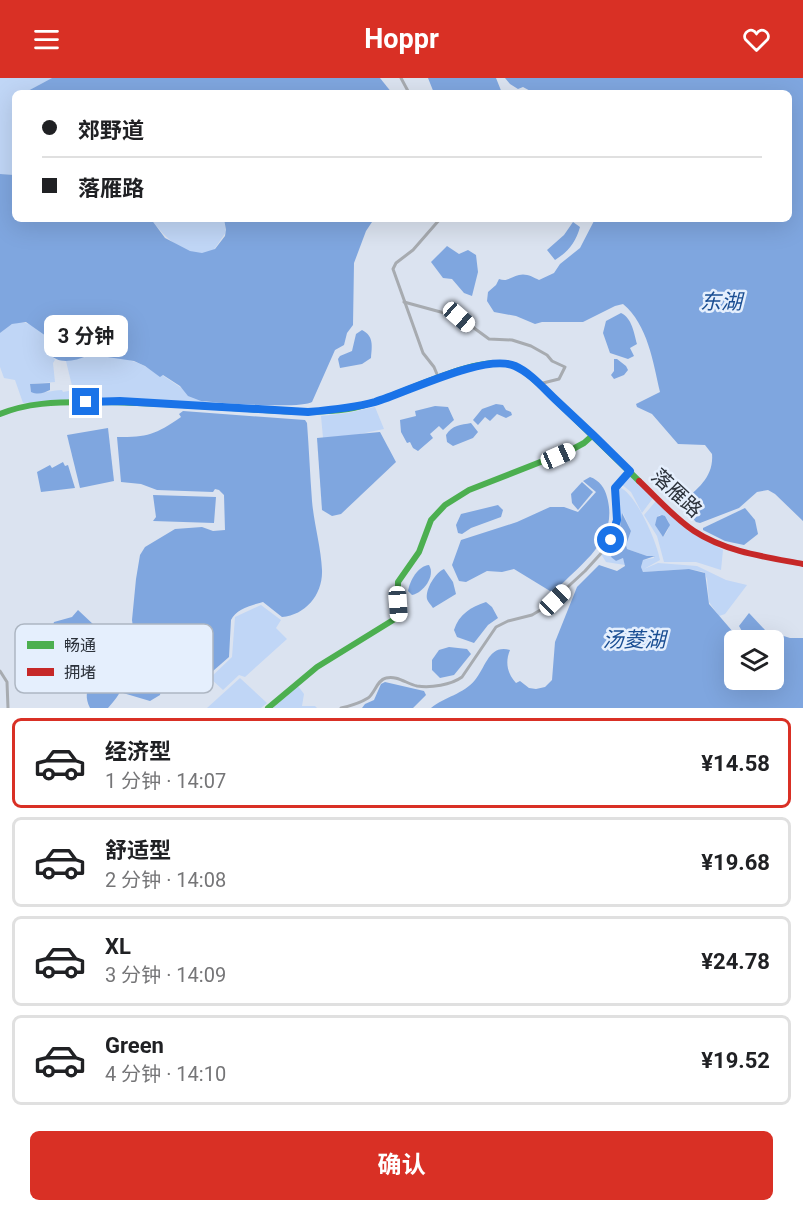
<!DOCTYPE html>
<html lang="zh">
<head>
<meta charset="utf-8">
<style>
  body { margin:0; font-family:Roboto,"Noto Sans SC",sans-serif; background:#f6f6f6; color:#202124; height:100vh; display:flex; flex-direction:column; font-size:22px; white-space:nowrap }
  * { box-sizing:border-box; margin:0 }
  p { font-size:20px; color:#757577 }
  .icon { flex:none; width:33px; height:33px; fill:none; stroke:currentColor; stroke-width:2; stroke-linecap:round; stroke-linejoin:round }
  .map { position:relative; height:630px; overflow:hidden }
  .side { display:flex; flex-direction:column; background:#fff; flex:1 }
  .side>* { flex:none }
  .guide { position:absolute; left:12px; top:12px; width:780px; height:132px; border-radius:9px; box-shadow:0 6px 24px #0002; display:grid; align-content:center; height:132px; padding:0 30px; background:#fff }
  .buttons { position:absolute; left:724px; top:552px; display:grid; gap:12px }
  .buttons a { display:grid; place-items:center; width:60px; height:60px; border-radius:9px; background:#fff; box-shadow:0 6px 24px #0002; font-size:30px }
  .end { position:absolute; width:27px; height:27px; margin:-14px; border:8px solid #1a73e8; background:#fff; box-shadow:0 0 0 3px #fff }
  .from { border-radius:50% }
  .bubble { position:absolute; height:42px; border-radius:9px; background:#fff; box-shadow:0 6px 24px #0002; font-size:20px; font-weight:700; line-height:42px; text-align:center }
  .car { position:absolute; width:18px; height:36px; margin:-18px -9px; border-radius:8px; box-shadow:0 0 4px 2px #0007; background:linear-gradient(#fff 24%,#345 0 40%,#fff 0 76%,#345 0 86%,#fff 0) }
  .guide b { display:flex; align-items:center; gap:21px; height:57px; font-size:22px }
  .guide b+b { border-top:2px solid #e0e0e0 }
  .guide i { width:15px; height:15px; background:#202124 }
  ul { padding:10px 0 0; list-style:none }
  li { display:flex; align-items:center; gap:18px; height:90px; margin:0 12px 9px; padding:0 18px; border:3px solid #e0e0e0; border-radius:9px }
  li div { flex:1 }
  li b { display:block; font-size:22px }
  li em { font-style:normal; font-weight:700 }
  li.on { border-color:#d93025 }
  li>.icon { width:54px; height:54px; stroke-width:1.5 }
  .action { display:flex; gap:12px; margin-top:auto; padding:12px 30px }
  .action a { flex:1; height:69px; border-radius:9px; background:#d93025; color:#fff; font-size:24px; font-weight:700; line-height:69px; text-align:center }
  header { display:flex; justify-content:space-between; align-items:center; height:78px; padding:0 30px; background:#d93025; color:#fff; font-size:27px; font-weight:700 }
  .map>svg:first-child { display:block }
  .green { fill:#c0d6f6; fill-rule:evenodd }
  .water { fill:#7fa6df }
  .lines { fill:none; stroke-linecap:round; stroke-linejoin:round }
  .street { stroke:#a7abb0; stroke-width:3 }
  .fast { stroke:#4caf50; stroke-width:6 }
  .jam { stroke:#c62828; stroke-width:6 }
  .route { stroke:#1a73e8; stroke-width:8 }
  .labels { text-anchor:middle; dominant-baseline:central; stroke-width:5; stroke-linejoin:round; paint-order:stroke }
  .street-label { font-size:20px; fill:#2b313a; stroke:#e5effd }
  .water-label { font-size:21px; font-style:italic; fill:#194d92; stroke:#e5effd }
  .key { fill:#e5effd; stroke:#adb6c2; stroke-width:1.5 }
  .key-label { font-size:16px; fill:#2b313a }
</style>
</head>
<body>
<header><svg class="icon" aria-label="menu" viewBox="0 0 24 24"><path d="M4 6h16M4 12h16M4 18h16"/></svg>Hoppr<svg class="icon" aria-label="heart" viewBox="0 0 24 24"><path d="M12 20l-8-8c-3-5 5-10 8-4 3-6 11-1 8 4z"/></svg></header>
<div class="map">
<svg width="803" height="630" viewBox="0 0 803 630">
  <rect width="100%" height="100%" fill="#dbe3f0"/>
  <g class="green">
    <polygon points="0,0 52,0 24,15 15,15 15,97 0,96"/>
    <path d="M151,141H224L226,154L213,173C187,182 164,159 151,141Z"/>
    <path d="M20,244C34,245 43,257 57,260L49,274L55,282L53,285L55,304L30,306L31,314C41,317 51,312 62,312L63,314L73,312L66,283L86,279L83,273H78L80,268C102,281 114,276 135,284C145,287 152,293 160,298L162,297L201,323H206L205,327L116,319L23,325L15,302L4,300L0,289V255L12,246Z"/>
    <polygon points="375,329 384,351 355,357 323,360 321,338 347,335"/>
    <polygon points="626,399 631,399 653,420 642,435 631,414 620,405"/>
    <path d="M619,409C636,415 657,464 660,482L644,491L658,485L697,488L726,502L747,507L725,536L719,538L709,524L707,501L704,494L689,491L643,494L641,489L643,482L654,480V478H647L627,471L626,467L631,453L623,435L619,456L611,479L616,483L623,480L625,487L606,484L601,476C621,451 618,442 617,411Z"/>
    <path d="M656,423L688,453L723,472L721,492L696,484H664L657,458L644,437ZM659,437L665,438C672,446 669,452 663,459L655,447Z"/>
    <polygon points="261,527 281,542 276,550 287,561 245,599 239,597 223,612 210,600 232,579 235,539"/>
    <polygon points="240,600 267,625 261,630 207,630"/>
    <polygon points="298,608 304,616 302,628 315,628 317,630 273,630"/>
  </g>
  <g class="water">
    <polygon points="52,0 380,0 392,15 24,15"/>
    <polygon points="428,0 496,0 502,15 434,15"/>
    <path d="M505,0H803V443L775,416L768,412L757,414L739,430L700,445L696,444L682,429L683,423C698,411 714,398 712,376L705,367L678,366L652,336L637,329L636,326L660,314C653,284 648,247 623,226L615,228L583,244H542L535,246L516,238L494,234L487,223L488,214L496,207L499,201C508,204 510,199 519,197C526,195 533,199 539,202L554,195L560,186L580,170L595,141H789V15H534L523,9L518,11L510,6Z"/>
    <path d="M0,96L15,97V141H151L165,160L190,173L202,175L215,171L225,158L226,152L224,141H374L366,153L354,185L353,247L347,255L344,267L335,272L312,324C302,331 218,325 201,323L188,318L180,308L163,297L160,299L145,288L134,283L94,277L74,265L46,258L26,244L12,246L0,255Z"/>
    <path d="M573,144L580,149C576,164 568,174 555,182L547,172L564,157Z"/>
    <polygon points="447,168 459,176 468,172 476,177 478,194 472,218 464,215 452,201 443,200 431,184"/>
    <path d="M621,235C632,240 634,255 637,266L630,270L634,278L628,281L610,275L603,255L606,243Z"/>
    <path d="M362,252C374,258 372,268 371,280L362,286L340,290L338,281L340,278L352,273L356,256Z"/>
    <path d="M55,266L76,274L82,273L87,278C75,283 57,287 49,275Z"/>
    <polygon points="614,281 617,281 626,288 628,292 624,297 614,301 611,297 614,293"/>
    <path d="M50,305V312C44,315 38,317 31,314L30,306Z"/>
    <polygon points="496,326 503,327 506,332 511,334 512,337 506,340 497,336 490,343 485,339 478,347 473,342 482,331"/>
    <polygon points="435,328 448,329 454,342 443,352 439,348 430,356 433,360 418,373 413,370 410,364 407,365 401,354 400,342 416,338 415,333"/>
    <path d="M183,333L305,342L307,345C309,371 310,397 312,423C314,446 321,469 322,492C323,516 306,537 282,539L263,524C252,527 236,531 231,542L229,579L205,600L204,608L192,615L188,613C180,599 172,581 159,570C151,564 141,565 134,557L132,542L136,501L140,477L145,469L175,451L202,449L213,453L225,452L224,417L219,412L215,411L213,414L157,412L141,406L121,404L117,359C148,359 155,357 181,339L179,336Z"/>
    <path d="M471,345L478,354L473,360L453,368L447,364L446,357C452,347 461,347 471,345Z"/>
    <polygon points="108,350 114,403 80,410 67,357"/>
    <polygon points="380,354 396,384 341,436 332,438 322,432 317,360"/>
    <polygon points="63,384 65,388 68,387 75,410 41,414 37,394 50,387 52,390"/>
    <path d="M590,399C599,402 605,410 607,419C619,462 582,484 556,512L550,513L514,491L502,494L487,493L466,504L459,503L452,487L461,462L517,444L550,429H564L578,434L596,414L583,403Z"/>
    <polygon points="582,404 593,414 578,432 572,425 571,416"/>
    <polygon points="153,417 216,419 214,445 153,443 156,439"/>
    <polygon points="498,427 503,432 501,439 471,450 462,456 458,455 456,447 461,436"/>
    <polygon points="745,430 755,442 758,456 744,467 725,463 703,452 703,450"/>
    <path d="M622,435L631,453L626,467L627,471L647,478H655L643,482L641,489L643,494L689,491L705,495L709,526L740,562H735V602H774V562H747L739,548L749,535L765,552L790,560H803V630H431C444,619 464,616 475,602C486,589 489,566 510,572C505,584 507,595 516,605L520,603L529,610L536,611L545,609L552,602L555,564L577,509L599,487L617,493L625,488L623,480L616,483L611,479L619,456Z"/>
    <polygon points="662,437 665,438 670,447 663,459 655,447 657,439"/>
    <path d="M429,487C436,498 423,515 412,517L408,513C410,502 418,488 429,487Z"/>
    <path d="M444,491L453,504L456,516L433,530C432,528 428,524 427,521C425,511 436,494 444,491Z"/>
    <path d="M486,524L492,529L498,540L488,547L474,565L457,559L454,552C459,536 471,529 486,524Z"/>
    <path d="M78,532L95,548L96,551L78,576L70,579C61,576 43,570 48,557C50,552 53,549 54,544L72,539Z"/>
    <path d="M115,565L126,574L135,584C166,585 167,588 160,617L150,623L123,615L135,588L131,586L121,592L105,582L111,568Z"/>
    <polygon points="449,569 467,571 471,576 454,597 440,600 432,592 432,582 439,572"/>
    <path d="M105,588L124,599C124,611 116,621 108,630H90C80,609 96,603 105,588Z"/>
    <polygon points="385,604 424,613 426,617 413,630 362,630 365,626 374,622 381,606"/>
  </g>
  <g class="lines">
    <g class="street">
      <polyline points="401,0 409,15"/>
      <polyline points="404,224 459,239 489,261 512,262 531,268 547,277 552,283 565,289 559,301 539,306"/>
      <polyline points="439,301 434,289 423,275 393,191 396,185 413,172 440,141"/>
      <polyline points="0,593 7,604 8,630"/>
      <path d="M341,630C350,628 360,625 368,620C375,615 377,602 386,600C397,597 407,606 417,608C431,610 451,607 462,599L496,549L508,543L532,537L547,528L585,493L605,471L611,462L616,448V408L630,393"/>
    </g>
    <g class="fast">
      <path d="M0,336C27,325 56,324 85,324C139,323 194,328 248,331C281,333 315,336 348,331C395,323 465,278 509,286C521,288 530,299 539,306L639,403"/>
      <polyline points="268,630 317,589 398,539 398,504 419,474 431,442 445,427 469,412 571,372 584,365 593,357"/>
    </g>
    <path class="jam" d="M639,403C657,420 673,439 694,453C726,474 766,479 803,486"/>
  </g>
  <g class="lines">
    <path class="route" d="M86,324L120,323L308,334C331,332 353,330 375,324C408,314 485,275 515,288C531,295 545,312 557,323C582,346 606,369 630,393L615,410L617,442L611,462"/>
  </g>
  <g class="labels">
    <g class="street-label">
      <text transform="translate(677 415) rotate(43)">落雁路</text>
    </g>
    <g class="water-label">
      <text x="721" y="224">东湖</text>
      <text x="634" y="562">汤菱湖</text>
    </g>
  </g>
  <rect x="15" y="546" width="198" height="69" rx="9" class="key"/>
  <rect x="27" y="563" width="27" height="8" fill="#4caf50"/>
  <rect x="27" y="590" width="27" height="8" fill="#c62828"/>
  <g class="key-label">
    <text x="64" y="573">畅通</text>
    <text x="64" y="600">拥堵</text>
  </g>
</svg>
<div class="buttons">
<a><svg class="icon" aria-label="layers" viewBox="0 0 24 24"><path d="M12 4l9 5-9 5-9-5zM3 14l9 5 9-5"/></svg></a>
</div>
<i class="end from" style="left:611px;top:462px"></i>
<i class="end" style="left:86px;top:324px"></i>
<div class="bubble" style="left:44px;top:237px;width:84px">3 分钟</div>
<i class="car" style="left:459px;top:239px;rotate:131deg"></i>
<i class="car" style="left:558px;top:378px;rotate:66deg"></i>
<i class="car" style="left:555px;top:522px;rotate:46deg"></i>
<i class="car" style="left:398px;top:526px;rotate:176deg"></i>
<div class="guide">
<b><i class="from"></i>郊野道</b>
<b><i></i>落雁路</b>
</div>
</div>
<section class="side">
<ul>
<li class="on"><svg class="icon" aria-label="car" viewBox="0 0 24 24"><path d="M5 17H2v-5l4-1 3-4h7l3 4 3 1v5h-3M9 17h6M6 11h13"/><circle cx="7" cy="17" r="2"/><circle cx="17" cy="17" r="2"/></svg><div><b>经济型</b><p>1 分钟 · 14:07</p></div><em>¥14.58</em></li>
<li><svg class="icon" aria-label="car" viewBox="0 0 24 24"><path d="M5 17H2v-5l4-1 3-4h7l3 4 3 1v5h-3M9 17h6M6 11h13"/><circle cx="7" cy="17" r="2"/><circle cx="17" cy="17" r="2"/></svg><div><b>舒适型</b><p>2 分钟 · 14:08</p></div><em>¥19.68</em></li>
<li><svg class="icon" aria-label="car" viewBox="0 0 24 24"><path d="M5 17H2v-5l4-1 3-4h7l3 4 3 1v5h-3M9 17h6M6 11h13"/><circle cx="7" cy="17" r="2"/><circle cx="17" cy="17" r="2"/></svg><div><b>XL</b><p>3 分钟 · 14:09</p></div><em>¥24.78</em></li>
<li><svg class="icon" aria-label="car" viewBox="0 0 24 24"><path d="M5 17H2v-5l4-1 3-4h7l3 4 3 1v5h-3M9 17h6M6 11h13"/><circle cx="7" cy="17" r="2"/><circle cx="17" cy="17" r="2"/></svg><div><b>Green</b><p>4 分钟 · 14:10</p></div><em>¥19.52</em></li>
</ul>
<div class="action"><a>确认</a></div>
</section>
</body>
</html>
